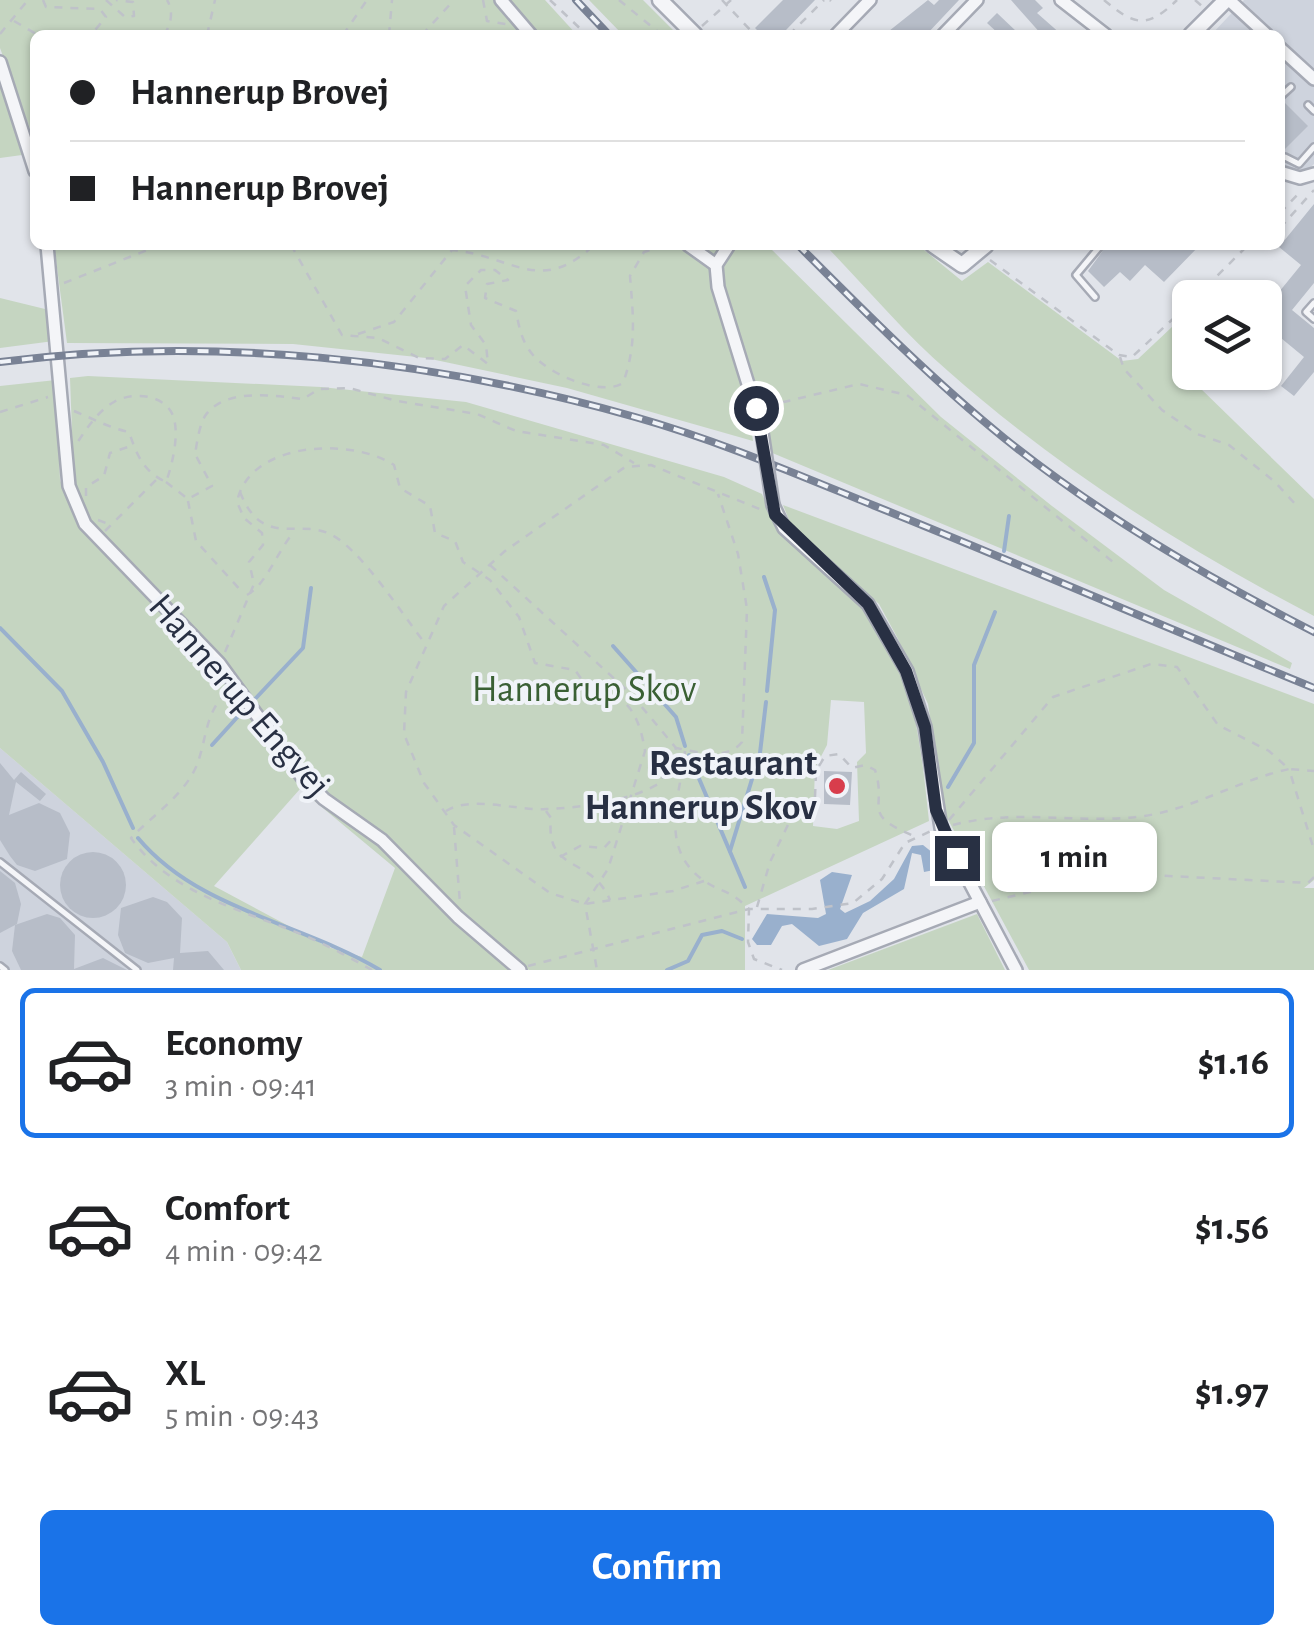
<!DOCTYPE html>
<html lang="en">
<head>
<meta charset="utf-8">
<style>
  body { margin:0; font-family:"Alegreya Sans",sans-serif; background:#f2f2f2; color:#202124; height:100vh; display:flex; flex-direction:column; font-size:38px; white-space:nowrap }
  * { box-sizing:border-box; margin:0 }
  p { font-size:32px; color:#757577 }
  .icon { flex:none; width:55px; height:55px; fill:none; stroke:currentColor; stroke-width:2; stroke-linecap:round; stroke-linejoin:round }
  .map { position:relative; height:970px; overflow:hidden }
  .drawer { display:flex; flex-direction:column; background:#fff; flex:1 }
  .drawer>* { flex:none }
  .top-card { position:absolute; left:30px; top:30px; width:1255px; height:220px; border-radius:15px; box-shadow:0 2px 8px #0004; display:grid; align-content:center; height:220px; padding:0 40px; background:#fff }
  .tools { position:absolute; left:1172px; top:280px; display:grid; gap:20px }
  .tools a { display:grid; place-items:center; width:110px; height:110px; border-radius:15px; background:#fff; box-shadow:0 2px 8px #0004; font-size:50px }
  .end { position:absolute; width:45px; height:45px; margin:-22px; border:12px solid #283043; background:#fff; box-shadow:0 0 0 5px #fff }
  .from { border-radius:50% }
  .bubble { position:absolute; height:70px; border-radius:15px; background:#fff; box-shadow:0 2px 8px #0004; font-size:32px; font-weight:700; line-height:70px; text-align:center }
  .top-card b { display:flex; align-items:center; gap:35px; height:95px; font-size:38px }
  .top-card b+b { border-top:2px solid #e0e0e0 }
  .top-card i { width:25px; height:25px; background:#202124 }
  ul { padding:18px 0 0; list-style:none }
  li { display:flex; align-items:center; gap:30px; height:150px; margin:0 20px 15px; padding:0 20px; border:5px solid transparent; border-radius:15px }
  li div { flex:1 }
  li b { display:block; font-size:38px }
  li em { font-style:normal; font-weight:700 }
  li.on { border-color:#1a73e8 }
  li>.icon { width:90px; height:90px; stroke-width:1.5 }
  .button { display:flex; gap:20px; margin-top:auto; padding:20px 40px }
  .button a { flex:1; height:115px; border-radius:15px; background:#1a73e8; color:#fff; font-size:40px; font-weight:700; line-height:115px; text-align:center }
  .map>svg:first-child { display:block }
  .built { fill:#ced3dd }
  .green { fill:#c5d5c1; fill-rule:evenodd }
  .water { fill:#99b0cd }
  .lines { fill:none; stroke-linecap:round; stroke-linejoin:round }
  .stream { stroke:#99b0cd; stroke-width:4 }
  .building { fill:#b7bdc8 }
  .service-casing { stroke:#a6aab5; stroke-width:10 }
  .minor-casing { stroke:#a6aab5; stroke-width:16 }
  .tertiary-casing { stroke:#a6aab5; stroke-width:19 }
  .path { stroke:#bfc2c9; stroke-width:2.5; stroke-dasharray:8 8; stroke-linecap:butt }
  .service { stroke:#f4f5f8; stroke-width:5 }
  .minor { stroke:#f4f5f8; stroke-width:11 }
  .tertiary { stroke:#f4f5f8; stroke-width:14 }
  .rail-casing { stroke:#798295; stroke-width:8 }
  .rail { stroke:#f0f3f8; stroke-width:4; stroke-dasharray:11; stroke-linecap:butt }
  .minor-bridge-casing { stroke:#a6aab5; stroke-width:16; stroke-linecap:butt }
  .minor-bridge { stroke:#f4f5f8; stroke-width:11 }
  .route { stroke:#283043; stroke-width:12 }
  .poi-dot { fill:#d83d4c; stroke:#f0f3f8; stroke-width:4 }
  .labels { text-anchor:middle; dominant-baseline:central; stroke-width:8; stroke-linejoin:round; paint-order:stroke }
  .park-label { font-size:38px; fill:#3a6034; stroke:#f0f3f8 }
  .street-label { font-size:38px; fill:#283043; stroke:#f0f3f8 }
  .poi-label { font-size:38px; font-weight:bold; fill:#283043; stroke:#f0f3f8; text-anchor:end }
</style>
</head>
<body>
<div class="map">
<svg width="1314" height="970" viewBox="0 0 1314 970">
  <rect width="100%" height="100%" fill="#e1e4ea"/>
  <g class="built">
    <polygon points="1244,0 1314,0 1314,164 1300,177 1280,161 1280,35 1211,35"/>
    <polygon points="0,748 227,942 241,970 0,970"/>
  </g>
  <g class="green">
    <polygon points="0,0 545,0 577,35 35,35 35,142 0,48"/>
    <polygon points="589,0 643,0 678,35 623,35"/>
    <polygon points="0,82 18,126 22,155 0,158"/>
    <polygon points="54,245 723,245 711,265 711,279 748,403 753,441 567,388 426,358 293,344 67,343"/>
    <polygon points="736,245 767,245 941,417 1052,506 1164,590 1292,663 1290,669 770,452 761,399 724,286 724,261"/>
    <path d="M825,245H918L962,281L988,262L1122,361L1138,359L1190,310V372L1204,373L1198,386L1314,499V616C1183,548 1059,469 948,371C904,333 866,287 825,245Z"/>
    <polygon points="0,298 45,309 54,341 0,348"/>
    <path d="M88,376L321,387L466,402L724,477L762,494C782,544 824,565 860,602C914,658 921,748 929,821L745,906V970H529L510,957L381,833L314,783L209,643L88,521L74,486L70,378ZM831,700L864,702L866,753L857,762L859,821L837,829L813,826L815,768L827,745Z"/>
    <path d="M56,380L60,480L76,521L214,665L302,784L363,829L513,970H241L227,942L0,748V386ZM300,789L395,868L362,957L328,947L214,886Z"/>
    <polygon points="783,505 1314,704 1314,880 1304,888 1314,888 1314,970 1029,970 945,814 928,704 897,637 879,604 791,525"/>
    <polygon points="977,914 1005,970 828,970"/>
  </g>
  <polygon class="water" points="912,846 923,845 933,853 934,870 924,872 921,855 912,853 904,889 863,913 847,939 819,946 792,924 782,926 771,945 757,945 752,939 767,914 818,918 826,914 820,880 832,872 852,875 840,909 845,913 870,901 894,879"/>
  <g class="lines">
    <g class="stream">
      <polyline points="1004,551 1009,516"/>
      <polyline points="764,577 775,610 767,691"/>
      <polyline points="0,628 62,691 103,762 133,828"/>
      <polyline points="613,646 676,717 685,746"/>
      <polyline points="256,698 303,648 311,588"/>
      <polyline points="212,745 242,712"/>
      <polyline points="689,755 745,887"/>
      <polyline points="948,787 974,743 974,665 995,612"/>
      <path d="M138,838C198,910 302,923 380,970"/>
      <polyline points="730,851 760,753 766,702"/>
      <polyline points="667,970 688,961 702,935 722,931 742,939"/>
    </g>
  </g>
  <g class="building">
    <polygon points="783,0 815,0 786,30 791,35 762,35 755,28"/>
    <polygon points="928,0 934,5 939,0 959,0 926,35 884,35"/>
    <polygon points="1011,0 1035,0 1043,8 1037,13 1062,35 1042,35"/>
    <polygon points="997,13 1020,35 1000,35 987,23"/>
    <polygon points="1284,102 1308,126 1285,149 1280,143 1280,103"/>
    <polygon points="1314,204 1314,283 1292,310 1314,328 1314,372 1294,396 1281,386 1304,357 1265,325 1265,309 1301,265 1279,247"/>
    <polygon points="1107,245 1200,245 1164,282 1145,265 1130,281 1120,272 1104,287 1088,271"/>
    <polygon points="0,763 14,780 21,772 46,794 40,801 16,782 9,815 39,803 60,813 70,833 67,859 35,871 17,865 10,856 0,840"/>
    <polygon points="824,771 852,772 850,805 824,804"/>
    <circle cx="93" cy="885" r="33"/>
    <polygon points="0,871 15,883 21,904 17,924 0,933"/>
    <polygon points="153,897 167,902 182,918 180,953 208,951 224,970 173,970 174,958 148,963 125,953 118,935 121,908"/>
    <polygon points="47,914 60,918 75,935 74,969 103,958 127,970 21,970 12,951 15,925"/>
  </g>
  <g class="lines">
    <g class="service-casing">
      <g id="service">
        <polyline points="1280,97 1291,87"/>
        <polyline points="1308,105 1314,111"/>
        <polyline points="1285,157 1299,164 1314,147"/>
        <polyline points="1095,297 1076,275 1101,245"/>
        <polyline points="1314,303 1306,312 1314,319"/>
        <polyline points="0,862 137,970"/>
        <polyline points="0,966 5,970"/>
      </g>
    </g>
    <g class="minor-casing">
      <g id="minor">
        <polyline points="501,0 531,35"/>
        <polyline points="1061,0 1106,35"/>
        <polyline points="1229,0 1267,35"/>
        <polyline points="836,35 870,0"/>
        <polyline points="943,35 977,0"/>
        <polyline points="1280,48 1314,79"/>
        <polyline points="0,62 35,171"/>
        <polyline points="1280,172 1300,178 1314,174"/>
        <polyline points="47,245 69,486 85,524 219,663 302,777 324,799 382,840 458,917 520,970"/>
        <polyline points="688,245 716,265"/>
        <polyline points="729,245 716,265 718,287 761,426"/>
        <polyline points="773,505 784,528 868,604 907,671 925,727 941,828 1016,970"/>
        <polyline points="803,970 980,902"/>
      </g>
    </g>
    <g class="tertiary-casing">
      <g id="tertiary">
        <polyline points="660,0 695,35"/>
        <polyline points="1191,35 1226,0"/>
        <polyline points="933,245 962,265 986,245"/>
      </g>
    </g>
    <g class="path">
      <polyline points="43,0 46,7 100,9 106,17 91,35"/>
      <polyline points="106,0 125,17 134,16 133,2 116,0"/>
      <polyline points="483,0 487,21 506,24"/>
      <polyline points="550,0 587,35"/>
      <polyline points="619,0 662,35"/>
      <polyline points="722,0 755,35"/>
      <polyline points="830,0 831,1"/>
      <path d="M1104,0C1135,26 1147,29 1177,0"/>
      <polyline points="1195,0 1203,7"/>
      <polyline points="14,21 38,35"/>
      <polyline points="702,26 731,0"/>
      <polyline points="0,34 28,0"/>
      <path d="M164,35C171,25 174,11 167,0"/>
      <polyline points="207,35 215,0"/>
      <polyline points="343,35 367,0"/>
      <polyline points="389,35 392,0"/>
      <polyline points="422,35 454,0"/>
      <polyline points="789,35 824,0"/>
      <polyline points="1280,213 1302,190"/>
      <polyline points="1280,228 1314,190"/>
      <path d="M291,245L342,335L378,338L419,358L445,359L463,345L488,364L486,345L471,325L465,286L481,270H495L508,280L487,284L485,298L516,311C519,326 521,341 533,355C549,374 601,397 623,383C637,345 633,315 630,276L644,252L667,245"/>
      <polyline points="990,260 1119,355 1132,357 1190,303"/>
      <polyline points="64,283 160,245"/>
      <polyline points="1195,298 1248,245"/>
      <path d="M358,334L394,322L452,250C513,256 540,296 594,245"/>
      <polyline points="1120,357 1124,369 1162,410 1197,434 1229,445 1275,482 1297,506"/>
      <polyline points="767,406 859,384 907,395 1113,562"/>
      <path d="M74,411C92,418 109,428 129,432C136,452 142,471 166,482C172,466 179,436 174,419C168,394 132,391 114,402C98,411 87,428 77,443"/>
      <polyline points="0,412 48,397"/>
      <path d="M166,482L188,499L212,486L195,454C197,443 199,426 205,416C224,387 276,396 303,399L319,389L349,388L397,401L477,414L516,431L604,445L634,463"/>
      <path d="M240,492C263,550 298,517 332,535C362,551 402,614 424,642"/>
      <polyline points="86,496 86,487 104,476 110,453 131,446"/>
      <polyline points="188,501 196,541 243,593"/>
      <polyline points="98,520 111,525"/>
      <polyline points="105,531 156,480"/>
      <polyline points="490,565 631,694 676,748"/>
      <path d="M247,595C266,585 278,550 294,532"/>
      <path d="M225,652L254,584L249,562L263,545L262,533L244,518L237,502C249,441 351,437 394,465L400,488L430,506L435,533L455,541L463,562L490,580L519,617L535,663L575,670L590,691C599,696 604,694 613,696C635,703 642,732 645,751L608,869L585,904L597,970"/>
      <path d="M226,693C204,714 207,741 196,767C183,796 152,816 131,838C172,896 248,911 310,938C331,947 352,959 372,970"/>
      <path d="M685,751C680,797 658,847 703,880C721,893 728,888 749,909L748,942L754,959L782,970"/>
      <path d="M815,797L816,771L825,756L839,754L852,768L865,765L875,770C888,809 859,813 914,836"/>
      <path d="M446,811C471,795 517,811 546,809C581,808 630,801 660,783L676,748C698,752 727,761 742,742L747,609L738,554L718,494"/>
      <path d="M546,811L551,818C545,874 591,855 610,900"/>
      <polyline points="949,820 1053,697 1151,664 1177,667 1218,725 1269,751 1289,769 1314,771"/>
      <path d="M953,825C1016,808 1080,825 1144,816C1193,809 1239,780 1289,769L1314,850"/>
      <polyline points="454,827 460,903"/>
      <polyline points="560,857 580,846 604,848 614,837"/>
      <polyline points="704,881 673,891 585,904 550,893 454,825 424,783 404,734 406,692 444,606 505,551 625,467 651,465 762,510"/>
      <polyline points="992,901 1109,873 1308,883 1314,877"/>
      <polyline points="757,907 770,862 799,802"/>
      <polyline points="528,966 749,909 812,909 853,903 882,879 905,843 931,831"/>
    </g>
    <use href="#service" class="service"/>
    <use href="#minor" class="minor"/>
    <use href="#tertiary" class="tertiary"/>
    <g class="rail-casing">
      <g id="rail">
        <polyline points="576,0 609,35"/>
        <path d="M798,245C864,311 931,379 1004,438C1100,515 1205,576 1314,632"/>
        <path d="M0,362C211,335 431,359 635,417C717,440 796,474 875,506C1022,565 1167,628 1314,688"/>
      </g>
    </g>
    <use href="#rail" class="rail"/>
    <g class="minor-bridge-casing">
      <polyline id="minor-bridge" points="761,426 773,505"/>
    </g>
    <use href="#minor-bridge" class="minor-bridge"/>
  </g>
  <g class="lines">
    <polyline class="route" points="756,408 775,515 868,604 906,671 925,727 936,810 957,858"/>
  </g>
  <circle class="poi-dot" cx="837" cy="786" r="10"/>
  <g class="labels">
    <g class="park-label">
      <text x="584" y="690">Hannerup Skov</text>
    </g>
    <g class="street-label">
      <text transform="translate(239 696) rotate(49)">Hannerup Engvej</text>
    </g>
    <g class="poi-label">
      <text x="817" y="764">Restaurant<tspan x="817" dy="44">Hannerup Skov</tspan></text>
    </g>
  </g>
</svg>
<div class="tools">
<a><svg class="icon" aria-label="layers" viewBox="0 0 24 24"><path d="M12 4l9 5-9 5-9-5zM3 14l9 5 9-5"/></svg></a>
</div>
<i class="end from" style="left:756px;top:408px"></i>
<i class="end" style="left:957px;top:858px"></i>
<div class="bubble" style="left:992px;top:822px;width:165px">1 min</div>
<div class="top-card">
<b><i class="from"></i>Hannerup Brovej</b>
<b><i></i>Hannerup Brovej</b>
</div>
</div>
<section class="drawer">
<ul>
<li class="on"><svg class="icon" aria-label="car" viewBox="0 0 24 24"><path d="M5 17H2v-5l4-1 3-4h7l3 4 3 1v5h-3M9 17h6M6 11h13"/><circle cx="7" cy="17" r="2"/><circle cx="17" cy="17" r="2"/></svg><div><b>Economy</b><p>3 min · 09:41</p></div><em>$1.16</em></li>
<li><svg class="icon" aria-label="car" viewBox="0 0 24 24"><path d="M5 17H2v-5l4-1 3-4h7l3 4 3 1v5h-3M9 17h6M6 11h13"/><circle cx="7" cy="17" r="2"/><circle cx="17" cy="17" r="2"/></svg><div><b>Comfort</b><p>4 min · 09:42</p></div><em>$1.56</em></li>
<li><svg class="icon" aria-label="car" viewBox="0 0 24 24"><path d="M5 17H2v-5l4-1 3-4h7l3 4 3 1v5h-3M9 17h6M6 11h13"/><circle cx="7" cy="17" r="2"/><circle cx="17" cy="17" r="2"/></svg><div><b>XL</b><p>5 min · 09:43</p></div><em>$1.97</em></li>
</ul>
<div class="button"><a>Confirm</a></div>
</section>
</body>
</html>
